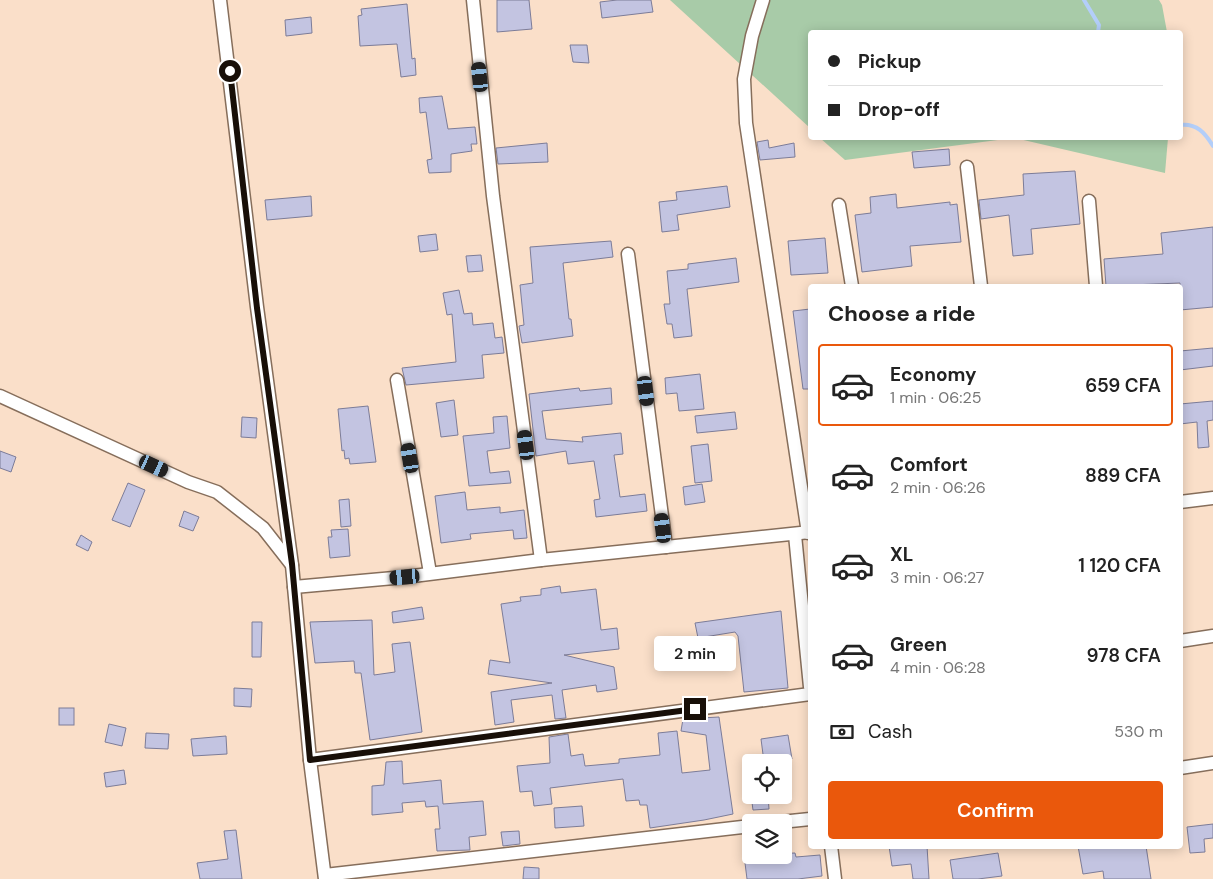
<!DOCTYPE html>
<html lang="en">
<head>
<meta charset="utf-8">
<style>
  body { margin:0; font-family:"DM Sans",sans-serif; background:#f6f6f6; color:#222; height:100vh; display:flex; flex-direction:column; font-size:19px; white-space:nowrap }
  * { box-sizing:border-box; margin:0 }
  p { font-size:16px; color:#767676 }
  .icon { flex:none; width:28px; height:28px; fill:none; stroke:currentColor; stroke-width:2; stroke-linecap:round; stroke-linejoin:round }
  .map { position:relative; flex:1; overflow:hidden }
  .details { position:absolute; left:808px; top:284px; width:375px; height:565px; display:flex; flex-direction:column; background:#fff; border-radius:5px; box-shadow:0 2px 12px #0003 }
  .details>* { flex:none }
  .guide { position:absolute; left:808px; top:30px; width:375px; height:110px; border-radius:5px; box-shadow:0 2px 12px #0003; display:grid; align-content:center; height:110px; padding:0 20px; background:#fff }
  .fabs { position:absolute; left:742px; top:754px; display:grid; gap:10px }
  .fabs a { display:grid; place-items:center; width:50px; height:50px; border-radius:5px; background:#fff; box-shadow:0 2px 12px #0003; font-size:25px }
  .end { position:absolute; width:22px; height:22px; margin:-11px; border:6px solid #180f08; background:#fff; box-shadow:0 0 0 2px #fff }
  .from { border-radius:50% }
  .bubble { position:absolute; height:35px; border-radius:5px; background:#fff; box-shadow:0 2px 12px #0003; font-size:16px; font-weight:600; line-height:35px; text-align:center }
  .car { position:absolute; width:15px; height:30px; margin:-15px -8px; border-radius:6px; box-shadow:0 0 4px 1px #0007; background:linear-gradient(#222 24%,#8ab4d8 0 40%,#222 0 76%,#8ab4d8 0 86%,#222 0) }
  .guide b { display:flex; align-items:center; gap:18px; height:48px; font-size:19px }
  .guide b+b { border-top:1px solid #e0e0e0 }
  .guide i { width:12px; height:12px; background:#222 }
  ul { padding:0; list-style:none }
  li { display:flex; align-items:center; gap:15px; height:82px; margin:0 10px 8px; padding:0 10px; border:2px solid transparent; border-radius:5px }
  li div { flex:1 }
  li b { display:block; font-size:19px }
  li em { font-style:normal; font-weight:600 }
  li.active { border-color:#ea580c }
  li>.icon { width:45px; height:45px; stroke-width:1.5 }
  h2 { padding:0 20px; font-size:22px; line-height:60px }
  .pay { display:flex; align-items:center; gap:12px; height:55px; padding:0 20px; font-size:19px }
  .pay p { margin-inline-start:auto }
  .primary-button { display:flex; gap:10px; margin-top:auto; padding:10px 20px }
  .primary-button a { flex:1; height:58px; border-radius:5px; background:#ea580c; color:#fff; font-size:20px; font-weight:600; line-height:58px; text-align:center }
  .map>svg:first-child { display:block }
  .green { fill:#a8cba8 }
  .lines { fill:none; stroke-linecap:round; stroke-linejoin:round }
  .stream { stroke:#b3cef9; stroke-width:4 }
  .building { fill:#c3c4e1; stroke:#7c7c98 }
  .street-casing { stroke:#866e5b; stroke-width:15 }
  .street { stroke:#fff; stroke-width:12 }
  .route { stroke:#180f08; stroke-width:6 }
</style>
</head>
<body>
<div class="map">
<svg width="1213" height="879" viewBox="0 0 1213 879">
  <rect width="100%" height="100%" fill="#fadfc9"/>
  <g class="green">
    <polygon points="670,0 1159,0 1162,5 1167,32 810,32 810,128"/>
    <polygon points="820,138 1013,138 845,160"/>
    <polygon points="1015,138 1168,138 1165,173"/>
  </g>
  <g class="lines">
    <g class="stream">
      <polyline points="1084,0 1099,25 1098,32"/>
      <path d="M1180,125C1197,123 1205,133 1213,146"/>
    </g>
  </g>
  <g class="building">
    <polygon points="497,0 529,0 532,29 497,32"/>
    <polygon points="617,0 651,0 653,12 602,18 600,2"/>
    <polygon points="407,4 412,59 415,58 416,75 401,77 397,44 360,46 358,16 362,15 361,9"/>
    <polygon points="311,17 312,33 286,36 285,20"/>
    <polygon points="570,45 587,45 589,63 573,62"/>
    <polygon points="442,96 448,129 475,127 477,144 471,144 472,151 451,154 451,172 429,173 427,160 432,159 426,112 420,113 419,98"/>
    <polygon points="768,140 769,148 794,143 795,157 760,160 757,142"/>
    <polygon points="547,143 548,162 498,164 496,148"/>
    <polygon points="949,149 950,165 914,168 912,152"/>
    <polygon points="1075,171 1080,224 1031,229 1033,254 1013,256 1009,215 981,219 979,200 1024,195 1023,174"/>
    <polygon points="727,186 730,207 677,215 679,230 662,232 659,202 677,200 676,192"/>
    <polygon points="896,194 897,208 950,202 950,205 957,204 961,242 910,246 912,266 862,272 855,215 871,213 870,197"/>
    <polygon points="311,196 312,216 267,220 265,200"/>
    <polygon points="1213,227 1213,307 1180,310 1180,283 1106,286 1104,259 1163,254 1161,233"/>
    <polygon points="436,234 438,250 420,252 418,236"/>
    <polygon points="825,238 828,273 791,275 788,241"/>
    <polygon points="611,241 613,257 563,263 569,319 571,319 573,336 522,343 519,326 524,325 520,285 533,283 530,247"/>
    <polygon points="481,255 483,271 468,272 466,256"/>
    <polygon points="736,258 739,282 687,289 692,336 674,338 672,324 667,324 664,304 670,304 667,271 688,269 688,264"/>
    <polygon points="459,290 464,314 472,313 473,325 493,323 495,338 502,337 504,353 482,355 484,378 406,385 402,368 456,362 452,314 447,315 443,293"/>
    <polygon points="810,309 810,389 803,389 793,311"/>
    <polygon points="1213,348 1213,366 1180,370 1180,351"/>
    <polygon points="700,374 704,409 679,411 677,393 666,394 665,378"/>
    <polygon points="579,388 580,391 611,388 612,404 542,411 546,439 583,442 582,437 621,433 623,454 614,455 620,497 645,494 647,511 596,517 594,500 600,499 594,461 568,464 566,451 536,456 529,394"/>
    <polygon points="454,400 458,435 441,437 436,403"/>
    <polygon points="1213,401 1213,420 1207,421 1209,447 1198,448 1197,422 1180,424 1180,404"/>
    <polygon points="368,406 376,462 350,464 349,458 345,459 344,450 342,451 338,409"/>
    <polygon points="735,412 737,429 697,433 695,416"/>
    <polygon points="507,416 510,448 487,451 490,473 509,471 511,483 469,486 463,436 494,433 493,417"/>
    <polygon points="242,417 257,418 256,438 241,437"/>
    <polygon points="708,444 712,481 695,483 691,446"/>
    <polygon points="0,451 16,457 11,472 0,468"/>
    <polygon points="128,483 145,490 130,527 112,520"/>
    <polygon points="702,484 705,502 685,505 683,487"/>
    <polygon points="465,492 467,510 500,507 500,513 524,510 527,538 514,539 513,530 470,534 471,539 441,543 435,496"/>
    <polygon points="349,499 351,526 341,527 339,500"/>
    <polygon points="184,511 199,517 193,531 179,526"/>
    <polygon points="348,529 350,556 330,558 328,537 332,537 331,530"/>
    <polygon points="81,535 92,542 88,551 76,545"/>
    <polygon points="560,586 561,593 596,589 601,630 617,628 619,649 564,655 614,667 617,689 597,692 596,685 562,690 566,718 555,719 552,695 511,700 514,722 495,725 491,692 552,683 488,674 490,660 510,663 501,604 521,601 520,597 541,595 541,589"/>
    <polygon points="422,607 424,619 393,623 392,612"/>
    <polygon points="781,611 788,688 744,692 738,636 735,632 698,638 695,623"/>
    <polygon points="372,620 374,675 395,672 392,644 410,642 422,732 370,740 361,673 355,673 354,661 315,663 310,622"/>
    <polygon points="252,622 262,622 261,657 252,657"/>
    <polygon points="234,688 252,689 251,707 234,706"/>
    <rect x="59" y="708" width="15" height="17"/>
    <polygon points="719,717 733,814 704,820 650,828 647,805 640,805 639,800 626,801 623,779 550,788 552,804 534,806 532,791 520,792 517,766 550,763 549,737 568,734 571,756 583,754 585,766 619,763 619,759 660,755 658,733 677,731 682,773 710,770 706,735 681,731 683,719"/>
    <polygon points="109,724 126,728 122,746 105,742"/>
    <polygon points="146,733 169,734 168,749 145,748"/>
    <polygon points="788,735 792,759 764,762 761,739"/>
    <polygon points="226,736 227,754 193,756 191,739"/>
    <polygon points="402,761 403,784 441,780 443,804 483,801 486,835 469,837 470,850 437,851 435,829 440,829 438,806 426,807 425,801 402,803 403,812 372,815 372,786 384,785 386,762"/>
    <polygon points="124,770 126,784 106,787 104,773"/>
    <polygon points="751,795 768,795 769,809 753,810"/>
    <polygon points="582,806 584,826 555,828 554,808"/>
    <polygon points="1213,824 1213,838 1204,839 1205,852 1190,853 1187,827"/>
    <polygon points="236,830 242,879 200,879 197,863 228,859 224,831"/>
    <polygon points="519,831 520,844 503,846 501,832"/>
    <polygon points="889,846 927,846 929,879 913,879 911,864 892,866"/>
    <polygon points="1078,846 1146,846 1151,879 1104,879 1103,871 1083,874"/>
    <polygon points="795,853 796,857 820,855 822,876 798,879 747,879 744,855"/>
    <polygon points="998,853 1002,876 978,879 953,879 950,860"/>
    <polygon points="524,867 539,868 539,879 523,879"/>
  </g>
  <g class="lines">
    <g class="street-casing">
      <g id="street">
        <polyline points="220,0 257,307 292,565 310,760 325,879"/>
        <polyline points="473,0 493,196 541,560"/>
        <polyline points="763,0 752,36 744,79 746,123 808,533"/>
        <polyline points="967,167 981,286"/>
        <polyline points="1089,201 1096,286"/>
        <polyline points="839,205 852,286"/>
        <polyline points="628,254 666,547"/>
        <polyline points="397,380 430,573"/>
        <polyline points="0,396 188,482 217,492 249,517 263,528 292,565"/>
        <polyline points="1180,502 1213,498"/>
        <polyline points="795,535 810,687"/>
        <polyline points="294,587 405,577 541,560 810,532"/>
        <polyline points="1180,641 1213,636"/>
        <polyline points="310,760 810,694"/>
        <polyline points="1180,768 1213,763"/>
        <polyline points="781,822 810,819"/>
        <polyline points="831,846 835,879"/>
        <polyline points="325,875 751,826"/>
      </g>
    </g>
    <use href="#street" class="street"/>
  </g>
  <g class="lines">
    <polyline class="route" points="230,71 257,308 292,564 310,760 695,709"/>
  </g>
</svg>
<div class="fabs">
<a><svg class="icon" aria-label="locate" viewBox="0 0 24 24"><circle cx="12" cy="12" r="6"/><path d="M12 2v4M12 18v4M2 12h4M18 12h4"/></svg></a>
<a><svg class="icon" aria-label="layers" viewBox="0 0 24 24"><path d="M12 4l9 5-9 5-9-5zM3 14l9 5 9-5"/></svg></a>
</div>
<i class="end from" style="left:230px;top:71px"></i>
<i class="end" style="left:695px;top:709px"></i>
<div class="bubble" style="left:654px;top:636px;width:82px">2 min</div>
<i class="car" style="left:480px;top:77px;rotate:354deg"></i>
<i class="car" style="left:646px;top:391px;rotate:173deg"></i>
<i class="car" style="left:526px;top:445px;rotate:353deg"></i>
<i class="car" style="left:410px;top:458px;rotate:350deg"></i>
<i class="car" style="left:154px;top:466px;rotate:115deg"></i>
<i class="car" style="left:663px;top:528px;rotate:353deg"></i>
<i class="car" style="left:405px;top:577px;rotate:265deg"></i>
<div class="guide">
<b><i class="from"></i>Pickup</b>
<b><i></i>Drop-off</b>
</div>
<section class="details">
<h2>Choose a ride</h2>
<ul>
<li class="active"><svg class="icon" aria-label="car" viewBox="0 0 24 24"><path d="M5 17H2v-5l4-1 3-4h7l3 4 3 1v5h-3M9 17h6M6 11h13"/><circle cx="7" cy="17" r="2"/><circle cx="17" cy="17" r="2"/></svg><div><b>Economy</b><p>1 min · 06:25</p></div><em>659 CFA</em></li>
<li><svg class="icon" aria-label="car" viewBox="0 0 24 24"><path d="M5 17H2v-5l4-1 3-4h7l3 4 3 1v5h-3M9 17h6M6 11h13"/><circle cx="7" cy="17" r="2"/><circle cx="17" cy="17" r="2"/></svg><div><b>Comfort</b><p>2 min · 06:26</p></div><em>889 CFA</em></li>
<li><svg class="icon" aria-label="car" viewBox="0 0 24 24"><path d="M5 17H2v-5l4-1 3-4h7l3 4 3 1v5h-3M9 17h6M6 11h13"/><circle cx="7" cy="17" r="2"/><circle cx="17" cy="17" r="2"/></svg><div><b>XL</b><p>3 min · 06:27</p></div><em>1 120 CFA</em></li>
<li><svg class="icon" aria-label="car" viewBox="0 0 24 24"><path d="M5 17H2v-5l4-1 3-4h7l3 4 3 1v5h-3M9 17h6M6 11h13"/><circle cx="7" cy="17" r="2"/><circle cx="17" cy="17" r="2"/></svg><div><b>Green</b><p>4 min · 06:28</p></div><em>978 CFA</em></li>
</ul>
<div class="pay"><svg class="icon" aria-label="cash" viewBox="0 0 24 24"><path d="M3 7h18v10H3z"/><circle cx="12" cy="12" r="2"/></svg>Cash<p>530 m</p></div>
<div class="primary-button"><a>Confirm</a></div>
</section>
</div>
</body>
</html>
